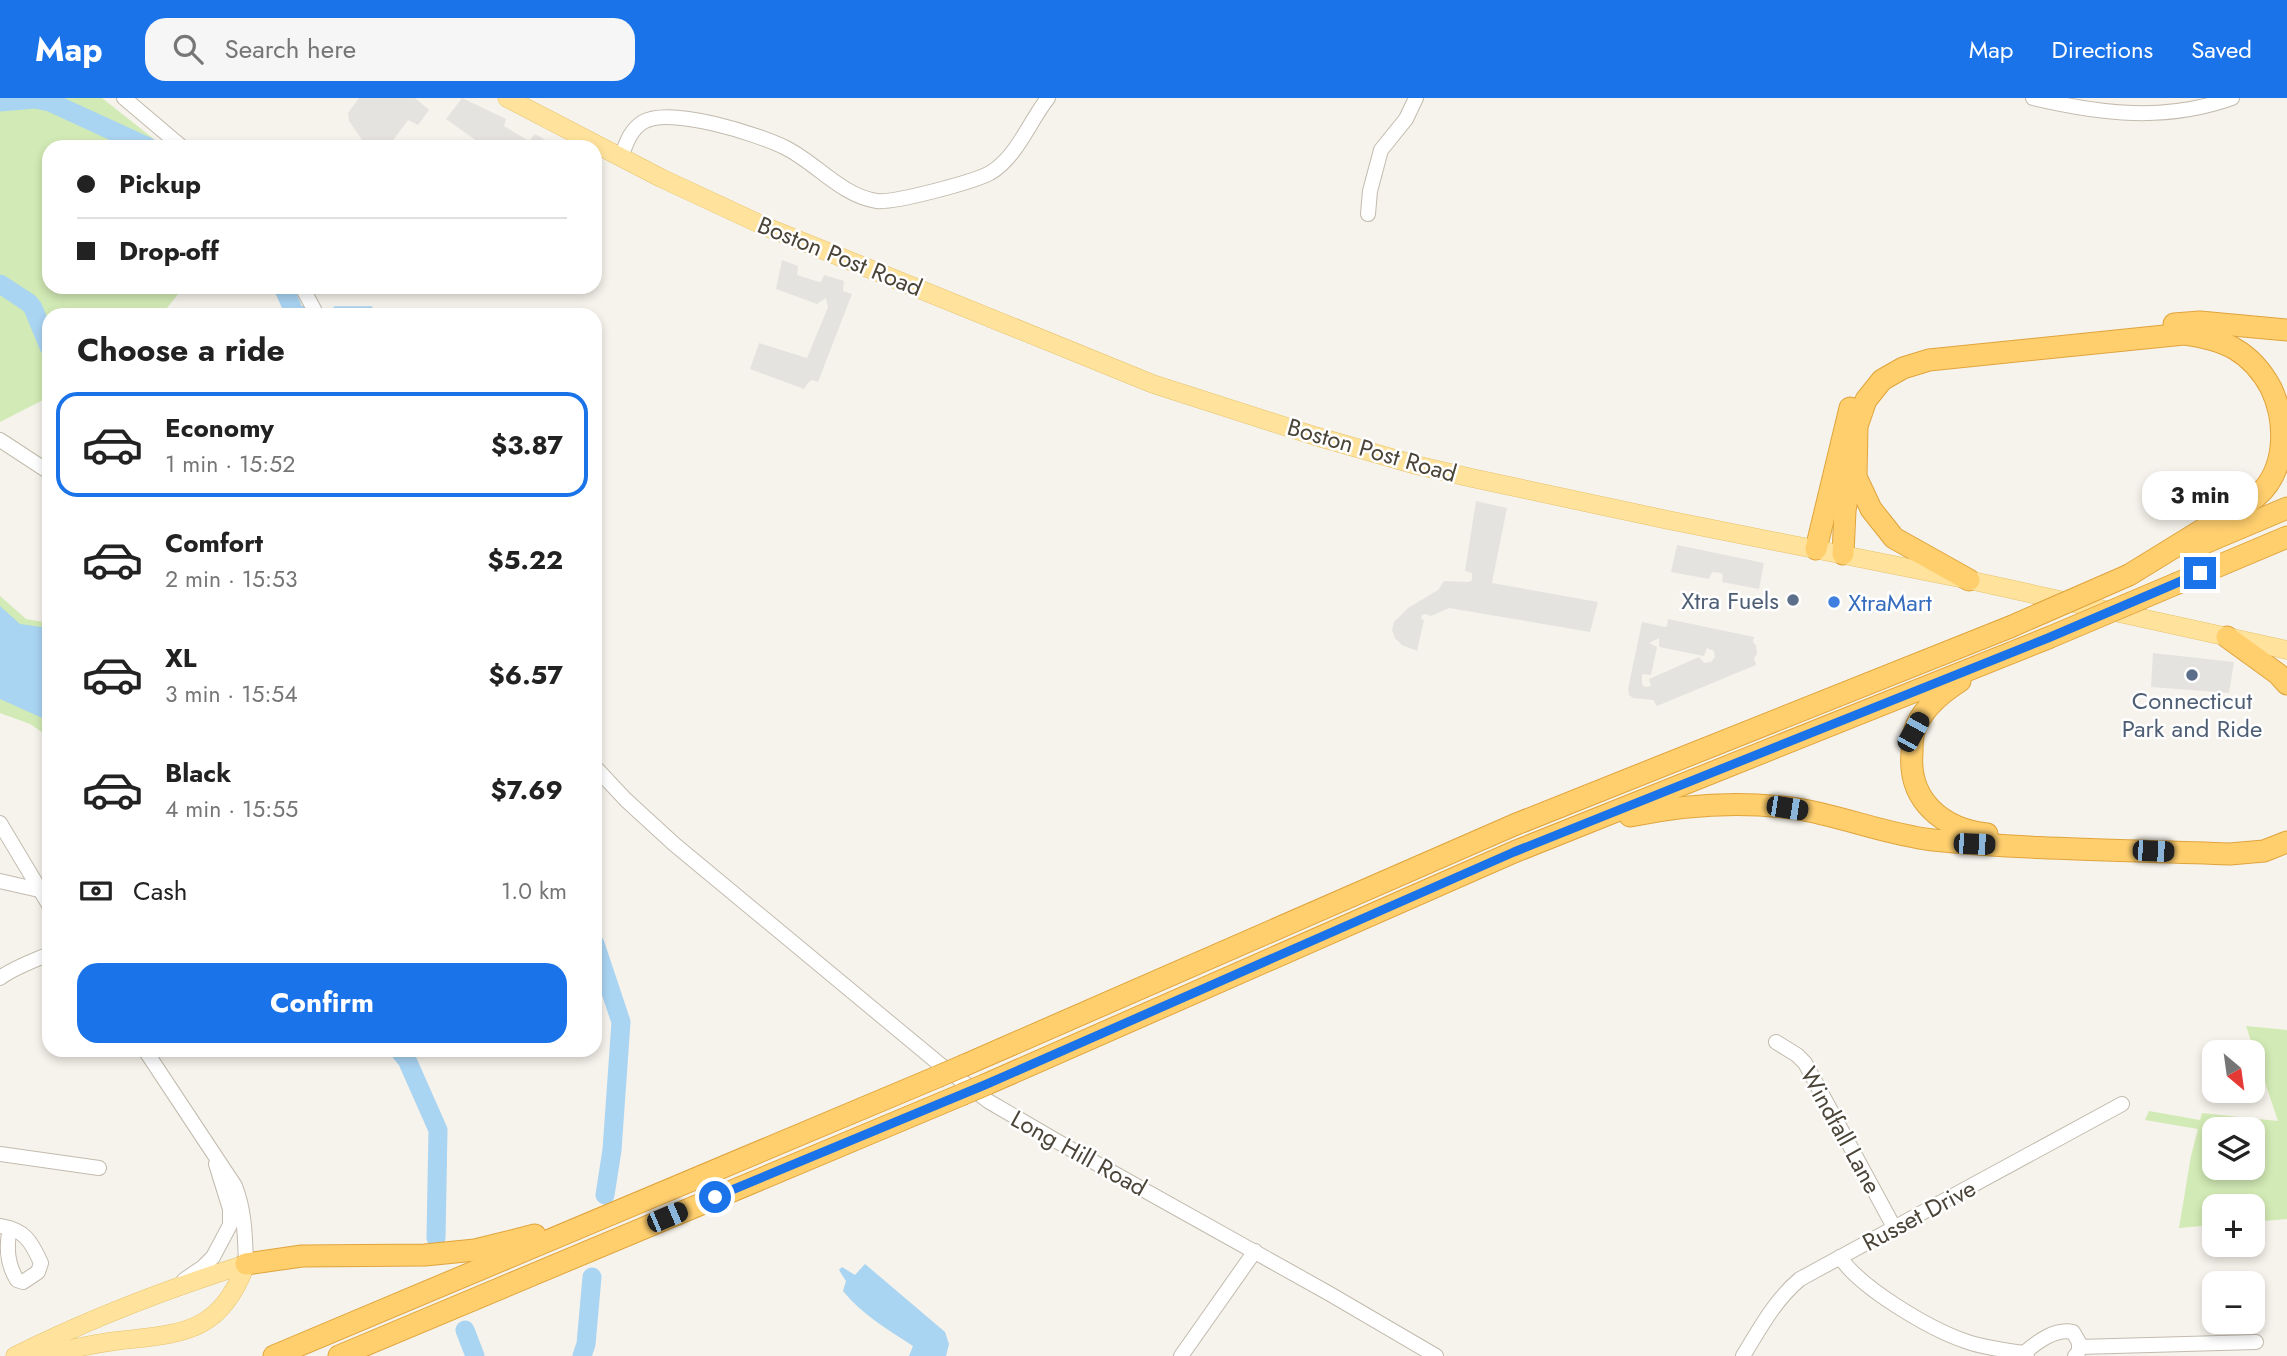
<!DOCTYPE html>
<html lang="en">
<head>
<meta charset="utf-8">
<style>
  body { margin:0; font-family:Jost,sans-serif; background:#f6f6f6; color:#222; height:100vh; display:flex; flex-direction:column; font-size:26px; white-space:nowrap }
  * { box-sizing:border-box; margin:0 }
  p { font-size:23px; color:#767676 }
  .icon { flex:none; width:38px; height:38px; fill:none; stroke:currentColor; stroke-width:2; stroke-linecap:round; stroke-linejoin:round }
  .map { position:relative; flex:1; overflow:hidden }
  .side { position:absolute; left:42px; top:210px; width:560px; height:749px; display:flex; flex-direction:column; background:#fff; border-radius:21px; box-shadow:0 4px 10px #0003 }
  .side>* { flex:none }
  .guide { position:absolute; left:42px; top:42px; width:560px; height:154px; border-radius:21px; box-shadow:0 4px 10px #0003; display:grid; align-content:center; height:154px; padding:0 35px; background:#fff }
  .needle { width:46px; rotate:151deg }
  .tools { position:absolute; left:2202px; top:942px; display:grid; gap:14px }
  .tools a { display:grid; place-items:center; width:63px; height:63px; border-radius:14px; background:#fff; box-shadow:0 4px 10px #0003; font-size:35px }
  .end { position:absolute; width:32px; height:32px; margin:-16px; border:9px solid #1a73e8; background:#fff; box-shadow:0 0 0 4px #fff }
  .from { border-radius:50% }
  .bubble { position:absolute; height:49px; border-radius:21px; background:#fff; box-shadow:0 4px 10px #0003; font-size:23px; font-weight:700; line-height:49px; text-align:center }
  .car { position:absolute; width:21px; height:42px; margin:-21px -10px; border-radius:9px; box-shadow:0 0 5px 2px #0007; background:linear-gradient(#222 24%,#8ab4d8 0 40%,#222 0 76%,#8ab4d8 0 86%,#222 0) }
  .guide b { display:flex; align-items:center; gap:24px; height:66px; font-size:26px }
  .guide b+b { border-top:2px solid #e0e0e0 }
  .guide i { width:18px; height:18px; background:#222 }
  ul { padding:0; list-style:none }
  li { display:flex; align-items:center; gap:21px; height:105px; margin:0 14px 10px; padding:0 21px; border:4px solid transparent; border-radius:21px }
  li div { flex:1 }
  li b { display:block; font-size:26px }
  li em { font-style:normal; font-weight:700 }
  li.current { border-color:#1a73e8 }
  li>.icon { width:63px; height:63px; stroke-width:1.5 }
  h2 { padding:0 35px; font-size:32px; line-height:84px }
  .pay { display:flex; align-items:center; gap:18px; height:77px; padding:0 35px; font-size:26px }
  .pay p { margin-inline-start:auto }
  .button { display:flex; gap:14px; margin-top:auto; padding:14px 35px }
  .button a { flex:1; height:80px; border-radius:21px; background:#1a73e8; color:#fff; font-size:28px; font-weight:700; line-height:80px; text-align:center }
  header { display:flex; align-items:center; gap:42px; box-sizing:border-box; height:98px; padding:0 35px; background:#1a73e8; color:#fff }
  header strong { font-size:33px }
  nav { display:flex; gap:38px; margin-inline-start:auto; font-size:24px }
  .search { width:490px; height:63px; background:#f6f6f6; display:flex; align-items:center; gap:18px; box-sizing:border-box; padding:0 24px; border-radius:21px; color:#767676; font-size:26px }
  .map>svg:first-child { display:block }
  .green { fill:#d2eab5; fill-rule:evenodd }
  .parking { fill:#e5e3e0; fill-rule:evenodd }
  .water { fill:#a9d4f2 }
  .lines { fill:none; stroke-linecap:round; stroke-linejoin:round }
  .stream { stroke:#a9d4f2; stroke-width:3.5 }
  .river { stroke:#a9d4f2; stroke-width:19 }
  .minor-casing { stroke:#c2bbae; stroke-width:16 }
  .major-casing { stroke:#e6c16a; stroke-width:19 }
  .highway-casing { stroke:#e0a43c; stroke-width:23 }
  .minor { stroke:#fff; stroke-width:14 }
  .major { stroke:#ffe39c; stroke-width:18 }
  .highway { stroke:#ffcf6e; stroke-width:21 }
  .highway-bridge-casing { stroke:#e0a43c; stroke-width:23; stroke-linecap:butt }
  .highway-bridge { stroke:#ffcf6e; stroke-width:21 }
  .route { stroke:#1a73e8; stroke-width:9 }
  .service-dot { fill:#5c6f8a; stroke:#fff; stroke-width:2.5 }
  .shop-dot { fill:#3f7fe0; stroke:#fff; stroke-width:2.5 }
  .labels { text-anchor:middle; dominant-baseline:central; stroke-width:5; stroke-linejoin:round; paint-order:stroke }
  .street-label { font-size:24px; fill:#4b4439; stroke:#fff }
  .service-label { font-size:24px; fill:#4e5e75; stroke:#fff; text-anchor:end }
  .shop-label { font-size:24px; fill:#366cbe; stroke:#fff; text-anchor:start }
</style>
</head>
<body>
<header>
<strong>Map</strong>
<div class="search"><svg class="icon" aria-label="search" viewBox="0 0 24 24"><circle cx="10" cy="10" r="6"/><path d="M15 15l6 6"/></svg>Search here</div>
<nav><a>Map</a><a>Directions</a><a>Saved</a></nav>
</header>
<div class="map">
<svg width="2287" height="1258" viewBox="0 0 2287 1258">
  <rect width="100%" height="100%" fill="#f6f3ec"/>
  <g class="green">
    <polygon points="0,0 102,0 164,49 49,49 49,189 184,189 161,217 49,217 49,299 0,324"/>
    <polygon points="0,498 26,521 49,525 49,639 30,626 0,615"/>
    <path d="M2246,928L2287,932V1121L2252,1124V1108H2214V1127L2179,1130L2191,1058L2198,1031L2145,1022L2149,1013L2200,1022L2202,1015L2278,1023ZM2214,1031H2252V1069H2214Z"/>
  </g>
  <g class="parking">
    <polygon points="359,0 415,0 429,12 418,27 408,22 388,49 367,49 349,23 348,15"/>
    <polygon points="462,0 506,21 504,28 529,43 535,36 558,49 485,49 446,21"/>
    <polygon points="782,162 798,168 797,177 819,184 821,184 824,177 844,183 843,193 852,196 818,284 812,282 807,286 804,291 750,271 759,245 807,260 828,209 826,200 817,206 776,191"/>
    <polygon points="1476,403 1507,410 1492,485 1598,504 1590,534 1449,510 1431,518 1426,516 1422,517 1421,521 1424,522 1417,553 1402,547 1395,540 1392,532 1394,524 1408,510 1438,492 1444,483 1468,484 1472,482 1472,475 1465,473"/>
    <polygon points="1677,447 1764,465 1759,491 1722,484 1723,477 1721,475 1712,474 1709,481 1671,474"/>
    <path d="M1668,521L1754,539L1753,544L1756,547L1757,556L1754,560L1756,567L1657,608L1653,602L1633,600L1629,597L1628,591L1642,524L1665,529L1667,528ZM1659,540V549L1704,558L1707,550L1714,553L1715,559L1711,564L1704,565L1699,559L1649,581L1651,588L1645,589L1642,586V576L1651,577L1657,549L1649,545Z"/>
    <polygon points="2153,555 2234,564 2229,595 2151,589"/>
  </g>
  <g class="water">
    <polygon points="0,508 20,526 49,530 49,623 0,601"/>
    <path d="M865,1166L945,1234L949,1246L946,1258H909L913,1248C889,1232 861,1216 843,1193L846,1183L839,1172L842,1169L855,1177Z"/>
  </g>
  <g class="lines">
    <g class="stream">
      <polyline points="292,209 306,210"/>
      <polyline points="335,210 371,210"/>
    </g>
    <g class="river">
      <polyline points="0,4 35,1 50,4 148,49"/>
      <polyline points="0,186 29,205 33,210 49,249"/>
      <polyline points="283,189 292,209 292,217"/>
      <polyline points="595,846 621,924 612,1052 605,1097"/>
      <polyline points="399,952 407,962 438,1032 436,1140"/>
      <polyline points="465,1232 475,1258"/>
      <polyline points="582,1258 586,1246 592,1179"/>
    </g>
    <g class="minor-casing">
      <g id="minor">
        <polyline points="124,0 182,49"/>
        <path d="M2033,0C2101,16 2165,24 2232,0"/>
        <path d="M621,59C626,46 630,32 643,24C670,8 758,36 786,50C816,65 842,98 877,103C895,105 973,84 990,75C1017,59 1029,24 1048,0"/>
        <polyline points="1368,116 1370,93 1381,52 1406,21 1416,0"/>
        <polyline points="302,189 317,217"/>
        <polyline points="0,342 49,374"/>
        <polyline points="595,669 626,702 674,746 937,964 988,1003 1067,1049 1330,1196 1436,1258"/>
        <polyline points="0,725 49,807"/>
        <polyline points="0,783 39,792"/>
        <path d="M0,880C13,870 33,863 49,856"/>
        <polyline points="1776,944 1797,957 1805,965 1895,1131"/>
        <path d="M145,952L235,1088C245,1113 245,1140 246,1166"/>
        <polyline points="0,1056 99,1070"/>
        <path d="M0,1128C25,1132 31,1143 41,1165L38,1174L23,1184L17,1182C7,1166 6,1148 10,1130"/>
        <path d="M1840,1159C1860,1190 1930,1231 1965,1243C1984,1250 2004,1252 2024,1255L2027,1258"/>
        <polyline points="184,1182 203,1169 213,1159 230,1127 230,1111 216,1066"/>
        <polyline points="2079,1249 2256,1244"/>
        <path d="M2024,1255C2037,1244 2055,1230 2073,1234L2080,1246L2078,1255L2075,1258"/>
        <polyline points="1181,1258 1255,1153"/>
        <path d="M1743,1258C1760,1230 1775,1202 1800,1181L2122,1006"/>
      </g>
    </g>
    <g class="major-casing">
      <g id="major">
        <polyline points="507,0 661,80 764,128 1153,286 1315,338 1416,367 1472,380 1668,422 1969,482 2287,552"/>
        <path d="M15,1258C89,1221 167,1191 246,1166"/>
        <path d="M41,1258C66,1252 90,1246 116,1243C181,1235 220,1237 246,1166"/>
      </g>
    </g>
    <g class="highway-casing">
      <g id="highway">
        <polyline points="2174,226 2200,224 2287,232"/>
        <polyline points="2195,449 2287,410"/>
        <polyline points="1816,451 1850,310"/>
        <polyline points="1843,456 1845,413 1852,368"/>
        <path d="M1969,482L1894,440L1871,411L1856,379L1857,328L1866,302L1882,282L1903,270L1929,262L2184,236C2224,241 2251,253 2271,290C2287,324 2287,372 2257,398C2242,410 2223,419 2207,429C2181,445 2155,461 2129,477"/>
        <polyline points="2178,485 2287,439"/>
        <polyline points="2227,539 2278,576 2287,586"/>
        <path d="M1960,583C1941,595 1921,611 1914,634C1912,640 1912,648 1912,655C1908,703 1943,731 1987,736"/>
        <path d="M1630,718C1688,706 1745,702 1804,712C1847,720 1889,737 1933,742C2031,752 2131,752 2230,756L2264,753L2287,744"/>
        <polyline points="965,967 1514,727 2010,529"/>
        <polyline points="987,986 1514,754 2048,540"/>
        <polyline points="246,1166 302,1158 425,1157 475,1152 535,1137"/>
        <polyline points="274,1258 937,979"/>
        <polyline points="339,1258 961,997"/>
      </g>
    </g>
    <use href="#minor" class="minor"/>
    <use href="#major" class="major"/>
    <use href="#highway" class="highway"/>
    <g class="highway-bridge-casing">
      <g id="highway-bridge">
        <polyline points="2010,529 2129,477"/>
        <polyline points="2048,540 2178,485"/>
        <polyline points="937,979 965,967"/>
        <polyline points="961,997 987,986"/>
      </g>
    </g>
    <use href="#highway-bridge" class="highway-bridge"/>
  </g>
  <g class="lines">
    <polyline class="route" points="715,1099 987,986 1514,754 2048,540 2200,475"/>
  </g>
  <g class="service-dot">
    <circle cx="1793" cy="502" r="7"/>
    <circle cx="2192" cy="577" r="7"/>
  </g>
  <circle class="shop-dot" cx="1834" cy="504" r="7"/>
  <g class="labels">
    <g class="street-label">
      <text transform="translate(840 158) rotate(22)">Boston Post Road</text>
      <text transform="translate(1372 352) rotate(16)">Boston Post Road</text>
      <text transform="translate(1841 1032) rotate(61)">Windfall Lane</text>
      <text transform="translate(1079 1055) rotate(29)">Long Hill Road</text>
      <text transform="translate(1919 1117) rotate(-28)">Russet Drive</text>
    </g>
    <g class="service-label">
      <text x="1779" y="502">Xtra Fuels</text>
      <text x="2192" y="602" text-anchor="middle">Connecticut<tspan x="2192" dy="28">Park and Ride</tspan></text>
    </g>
    <g class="shop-label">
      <text x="1848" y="504">XtraMart</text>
    </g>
  </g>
</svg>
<div class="tools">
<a><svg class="needle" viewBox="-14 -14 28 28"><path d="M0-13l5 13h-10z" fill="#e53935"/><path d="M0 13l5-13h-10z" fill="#767676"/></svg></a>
<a><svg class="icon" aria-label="layers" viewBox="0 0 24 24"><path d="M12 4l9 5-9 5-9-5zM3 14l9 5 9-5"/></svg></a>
<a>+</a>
<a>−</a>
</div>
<i class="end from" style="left:715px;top:1099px"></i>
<i class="end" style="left:2200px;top:475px"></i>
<div class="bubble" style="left:2142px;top:373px;width:116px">3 min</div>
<i class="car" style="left:1913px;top:634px;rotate:29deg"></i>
<i class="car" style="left:1787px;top:710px;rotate:99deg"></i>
<i class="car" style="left:1974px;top:746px;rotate:92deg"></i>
<i class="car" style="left:2153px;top:753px;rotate:92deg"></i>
<i class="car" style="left:667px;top:1119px;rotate:67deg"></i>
<div class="guide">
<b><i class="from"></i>Pickup</b>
<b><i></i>Drop-off</b>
</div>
<section class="side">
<h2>Choose a ride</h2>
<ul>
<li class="current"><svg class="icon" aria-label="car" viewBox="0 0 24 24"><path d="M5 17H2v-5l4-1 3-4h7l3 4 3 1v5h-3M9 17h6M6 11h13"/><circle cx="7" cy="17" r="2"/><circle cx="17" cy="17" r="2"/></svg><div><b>Economy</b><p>1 min · 15:52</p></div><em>$3.87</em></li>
<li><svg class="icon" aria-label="car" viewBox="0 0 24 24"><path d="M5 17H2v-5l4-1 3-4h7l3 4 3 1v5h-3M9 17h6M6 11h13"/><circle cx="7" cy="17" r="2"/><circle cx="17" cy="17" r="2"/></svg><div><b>Comfort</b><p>2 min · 15:53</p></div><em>$5.22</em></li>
<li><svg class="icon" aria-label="car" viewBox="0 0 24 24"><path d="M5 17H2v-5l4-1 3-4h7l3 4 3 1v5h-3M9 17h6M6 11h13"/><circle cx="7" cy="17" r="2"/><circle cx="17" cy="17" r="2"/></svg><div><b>XL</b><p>3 min · 15:54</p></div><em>$6.57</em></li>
<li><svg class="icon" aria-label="car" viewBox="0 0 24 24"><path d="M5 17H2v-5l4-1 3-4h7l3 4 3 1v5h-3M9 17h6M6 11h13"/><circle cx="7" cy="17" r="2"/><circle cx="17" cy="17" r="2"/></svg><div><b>Black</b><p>4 min · 15:55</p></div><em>$7.69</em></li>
</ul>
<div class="pay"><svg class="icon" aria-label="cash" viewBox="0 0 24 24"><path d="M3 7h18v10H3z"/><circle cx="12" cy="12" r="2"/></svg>Cash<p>1.0 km</p></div>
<div class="button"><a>Confirm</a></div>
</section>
</div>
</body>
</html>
